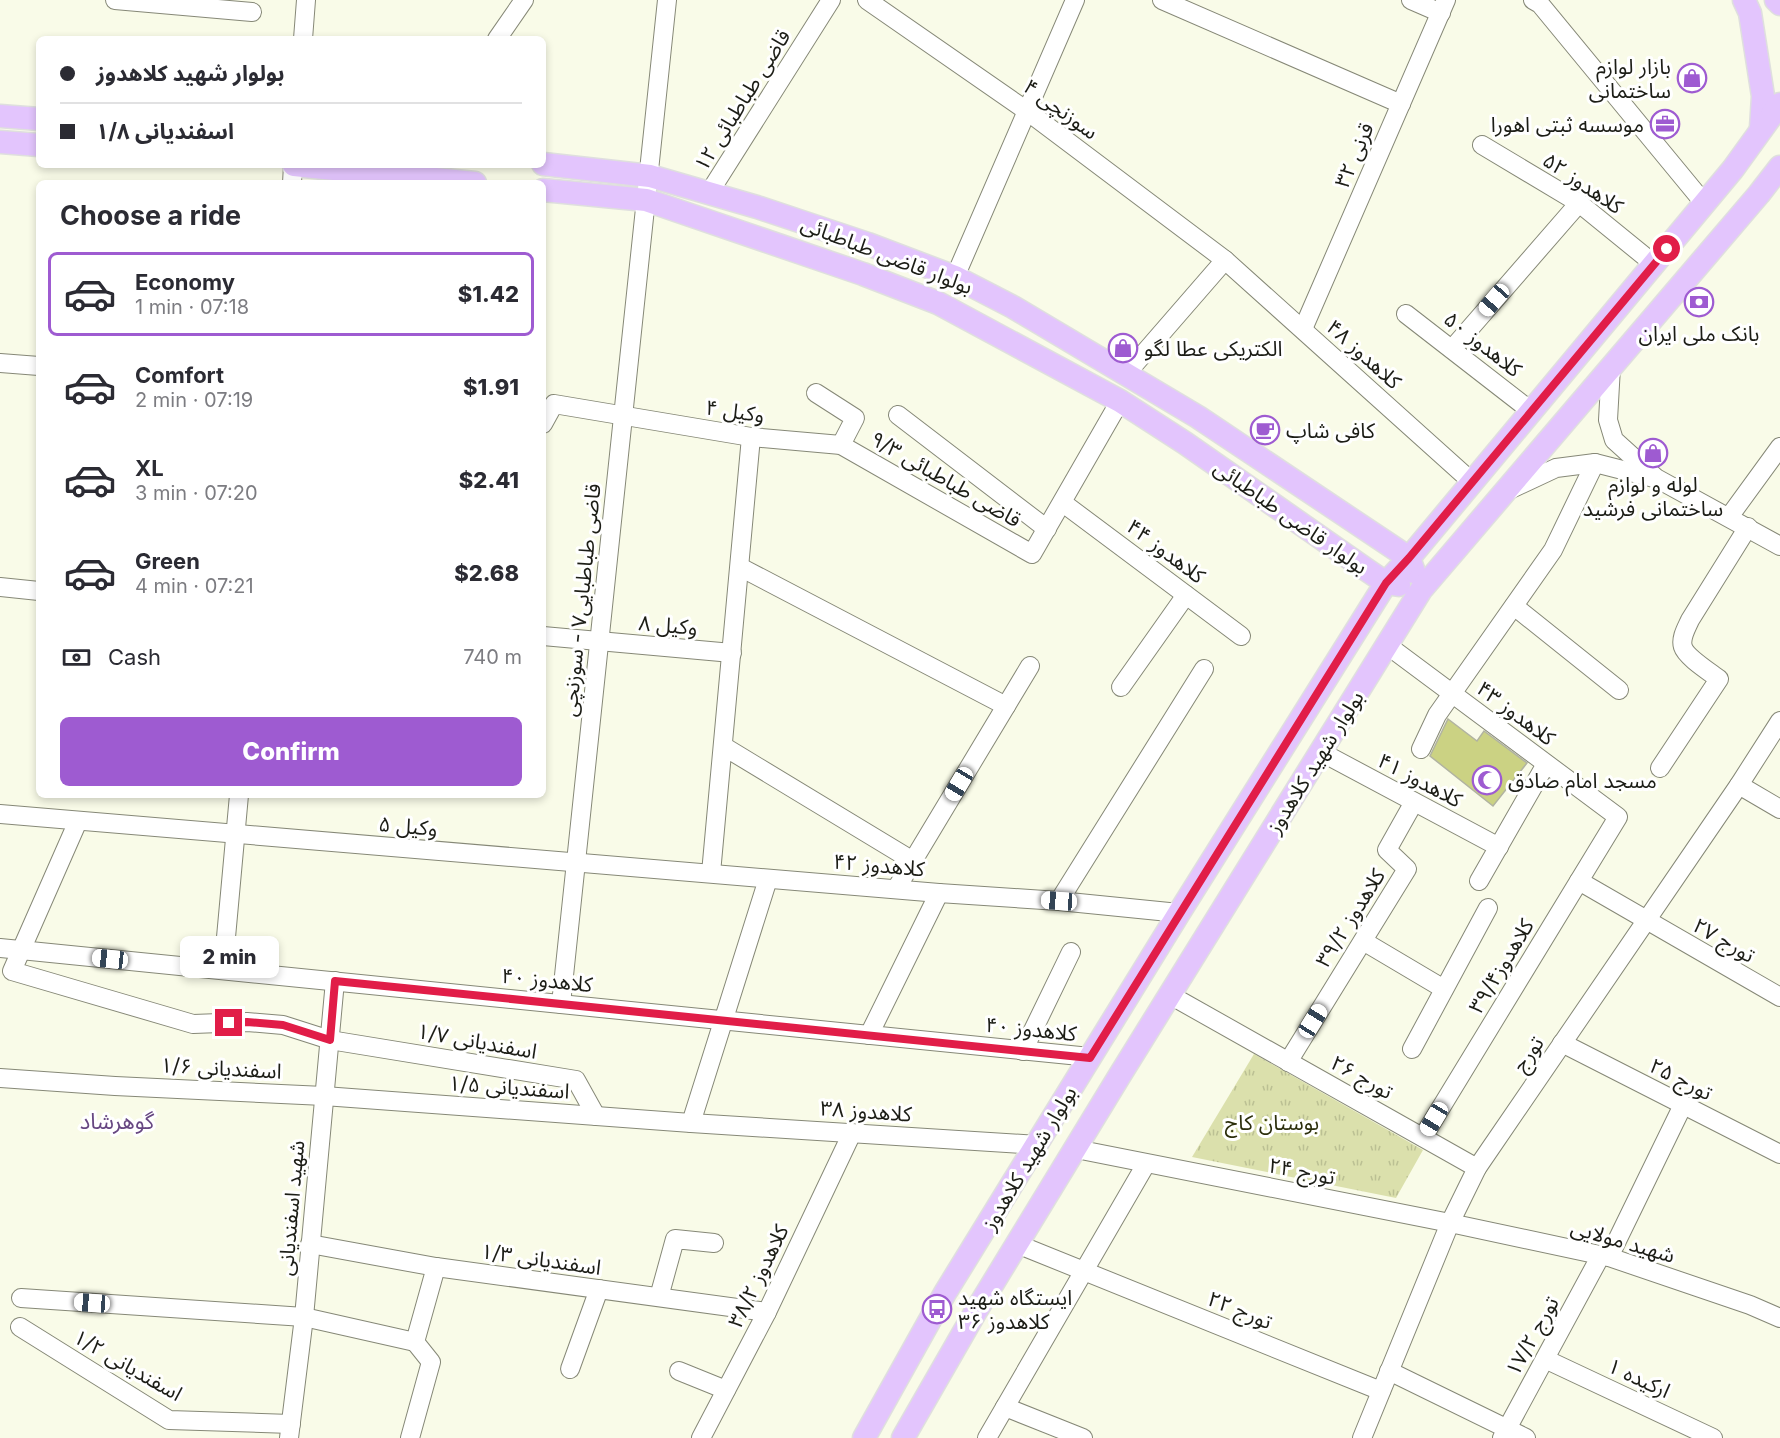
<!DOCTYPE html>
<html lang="en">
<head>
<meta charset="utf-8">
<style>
  body { margin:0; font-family:Inter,"Noto Sans Arabic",sans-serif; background:#f7f7f7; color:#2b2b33; height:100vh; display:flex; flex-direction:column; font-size:22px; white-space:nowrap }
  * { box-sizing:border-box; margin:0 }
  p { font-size:20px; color:#7c7c81 }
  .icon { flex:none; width:33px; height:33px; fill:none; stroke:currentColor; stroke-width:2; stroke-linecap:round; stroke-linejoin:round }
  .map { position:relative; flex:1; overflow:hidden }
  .panel { position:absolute; left:36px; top:180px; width:510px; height:618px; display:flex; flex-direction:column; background:#fff; border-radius:9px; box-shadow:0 3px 9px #0003 }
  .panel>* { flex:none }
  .top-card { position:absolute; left:36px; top:36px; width:510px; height:132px; border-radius:9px; box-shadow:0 3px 9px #0003; display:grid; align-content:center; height:132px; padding:0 24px; background:#fff }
  .end { position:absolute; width:27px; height:27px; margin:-14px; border:8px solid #e11d48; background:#fff; box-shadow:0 0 0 3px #fff }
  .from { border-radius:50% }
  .bubble { position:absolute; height:42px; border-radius:9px; background:#fff; box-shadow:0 3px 9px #0003; font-size:20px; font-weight:800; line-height:42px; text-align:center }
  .car { position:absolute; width:18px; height:36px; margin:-18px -9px; border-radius:8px; box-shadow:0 0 4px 2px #0007; background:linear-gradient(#fff 24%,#345 0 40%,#fff 0 76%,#345 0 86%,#fff 0) }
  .top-card b { display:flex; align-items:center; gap:21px; height:57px; font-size:22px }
  .top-card b+b { border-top:2px solid #e1e1e2 }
  .top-card i { width:15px; height:15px; background:#2b2b33 }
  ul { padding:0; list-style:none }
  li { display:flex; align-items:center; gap:18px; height:84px; margin:0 12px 9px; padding:0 12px; border:3px solid transparent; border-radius:9px }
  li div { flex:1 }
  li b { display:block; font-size:22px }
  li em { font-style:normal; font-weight:800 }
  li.current { border-color:#9e5bd1 }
  li>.icon { width:54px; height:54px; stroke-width:1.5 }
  h2 { padding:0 24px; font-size:27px; line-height:72px }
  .pay { display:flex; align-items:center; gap:15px; height:66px; padding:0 24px; font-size:22px }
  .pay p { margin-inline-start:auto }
  .cta { display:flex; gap:12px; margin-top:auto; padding:12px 24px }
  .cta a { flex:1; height:69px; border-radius:9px; background:#9e5bd1; color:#fff; font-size:24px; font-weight:800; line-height:69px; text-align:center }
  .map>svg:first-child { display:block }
  .grass { fill:url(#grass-tufts) }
  .building { fill:#cbd283; stroke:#b1b3a1; stroke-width:1.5 }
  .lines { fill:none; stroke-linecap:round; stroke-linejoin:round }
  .minor-casing { stroke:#868877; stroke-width:20 }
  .major-casing { stroke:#dfdfde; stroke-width:25 }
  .minor { stroke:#fff; stroke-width:18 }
  .major { stroke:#e3c5fd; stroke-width:22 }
  .route { stroke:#e11d48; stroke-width:8 }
  .labels { text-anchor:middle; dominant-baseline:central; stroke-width:6; stroke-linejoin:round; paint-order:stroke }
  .poi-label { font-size:21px; fill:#1c1d16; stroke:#fff; text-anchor:start }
  .street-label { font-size:21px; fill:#1c1d16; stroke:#fff }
  .park-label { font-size:21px; fill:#2c2f0c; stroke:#fff }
  .neighbourhood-label { font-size:22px; fill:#674782; stroke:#fff }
</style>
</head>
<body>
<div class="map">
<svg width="1780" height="1438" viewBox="0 0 1780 1438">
  <defs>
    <pattern id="grass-tufts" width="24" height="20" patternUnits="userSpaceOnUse" patternTransform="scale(1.5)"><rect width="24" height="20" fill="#dbe0ac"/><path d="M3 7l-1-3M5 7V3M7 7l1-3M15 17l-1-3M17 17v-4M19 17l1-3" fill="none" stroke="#bbc093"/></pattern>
  </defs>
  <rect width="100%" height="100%" fill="#f9fbe8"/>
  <polygon class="grass" points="1254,1054 1423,1150 1396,1198 1192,1157"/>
  <polygon class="building" points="1448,719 1477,741 1484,731 1527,763 1493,806 1430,756"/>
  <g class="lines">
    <g class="minor-casing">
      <g id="minor">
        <polyline points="115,0 252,12"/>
        <polyline points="867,0 1027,111 1225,260 1472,482"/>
        <polyline points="1162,0 1401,104"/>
        <polyline points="1411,0 1441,13"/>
        <polyline points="1533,0 1540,4 1704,203"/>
        <polyline points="303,39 306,0"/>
        <polyline points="497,39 524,0"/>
        <polyline points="1482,145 1579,203 1654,264"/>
        <polyline points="292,183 293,165"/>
        <polyline points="709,193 831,0"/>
        <polyline points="955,277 1075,0"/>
        <polyline points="1406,314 1531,411"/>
        <polyline points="1303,329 1446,0"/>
        <polyline points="1452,349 1579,203"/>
        <polyline points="0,363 39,366"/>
        <polyline points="1611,367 1608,420 1614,440 1656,478 1780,546"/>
        <polyline points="1126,374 1225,260"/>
        <polyline points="816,393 855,418 841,445"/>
        <polyline points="898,415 1047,529"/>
        <polyline points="543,424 554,404 751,437 841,445 1032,554 1120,401"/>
        <polyline points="1509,490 1556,468 1595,463 1654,478"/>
        <polyline points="1063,503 1241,636"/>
        <polyline points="1729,517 1780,447"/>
        <polyline points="740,567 1006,706"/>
        <polyline points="0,587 39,591"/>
        <polyline points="1514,606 1619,690"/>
        <polyline points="543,636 732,653"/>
        <polyline points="1387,645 1618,817 1423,1137"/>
        <polyline points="1121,687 1186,595"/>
        <polyline points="723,746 913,861"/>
        <polyline points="1421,749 1437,715 1553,550 1595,463"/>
        <polyline points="1321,752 1499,847"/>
        <path d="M1660,768L1719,679C1710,672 1686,657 1683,647C1680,638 1687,627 1690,620L1748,527"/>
        <polyline points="1739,785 1780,809"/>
        <polyline points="0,814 939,893 1059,901 1179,913"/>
        <polyline points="78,821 12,971 193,1024 247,1022 283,1025 330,1040 576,1080 596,1116"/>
        <polyline points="711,873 751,437"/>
        <polyline points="1479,881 1546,764"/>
        <polyline points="1579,881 1780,997"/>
        <polyline points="896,889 1030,666"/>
        <polyline points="1059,901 1204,669"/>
        <polyline points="1363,941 1444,989"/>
        <polyline points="0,948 1090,1057"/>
        <polyline points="223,970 239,795"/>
        <polyline points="1170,995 1477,1168"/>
        <polyline points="561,1004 667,0"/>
        <polyline points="869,1035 939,893"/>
        <polyline points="1562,1043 1780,1154"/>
        <polyline points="1412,1049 1488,908"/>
        <polyline points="1023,1051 1071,952"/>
        <polyline points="1288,1062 1407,869 1387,850 1414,802"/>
        <polyline points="0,1078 115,1086 324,1096 691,1123 1038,1145"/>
        <polyline points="691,1123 768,879"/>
        <polyline points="1076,1149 1450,1223 1609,1257 1750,1305 1780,1318"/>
        <polyline points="310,1244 436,1267 767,1312"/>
        <polyline points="1017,1244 1381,1391"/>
        <polyline points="1609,1257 1683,1105"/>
        <polyline points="659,1297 675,1239 714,1243"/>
        <polyline points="21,1298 304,1317 415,1342"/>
        <polyline points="20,1327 169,1420 291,1424"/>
        <polyline points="415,1342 436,1267"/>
        <polyline points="1545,1359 1713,1438"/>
        <polyline points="570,1369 599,1289"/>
        <polyline points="679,1371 726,1390"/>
        <polyline points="1389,1371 1526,1438"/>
        <polyline points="1005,1407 1083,1438"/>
        <polyline points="289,1438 304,1317 335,981"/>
        <polyline points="410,1438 431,1362 415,1342"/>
        <polyline points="701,1438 767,1312 852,1133"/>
        <polyline points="987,1438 1146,1164"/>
        <polyline points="1362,1438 1450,1223 1477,1168 1739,785 1780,721"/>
        <polyline points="1502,1438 1601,1255"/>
      </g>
    </g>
    <g class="major-casing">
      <g id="major">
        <polyline points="1744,0 1750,13 1763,96 1761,128"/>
        <polyline points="1776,0 1780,4"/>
        <polyline points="0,116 39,119"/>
        <polyline points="0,142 39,145"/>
        <polyline points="543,164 650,176 757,207 868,244 955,277 1013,307 1198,417 1409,558 1414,572"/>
        <polyline points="294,165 475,183"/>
        <polyline points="543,190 646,200 863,274 938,303 1120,401 1185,443 1364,568 1386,583 1399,585"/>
        <polyline points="864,1438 945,1293 1179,913 1386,583 1409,558 1733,169 1780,104"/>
        <polyline points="903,1438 976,1311 1120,1075 1421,590 1759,194 1780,167"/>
      </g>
    </g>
    <use href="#minor" class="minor"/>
    <use href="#major" class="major"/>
  </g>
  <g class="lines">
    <polyline class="route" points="229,1023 247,1022 283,1025 330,1040 335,981 1090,1058 1386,583 1409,558 1667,249"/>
  </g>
  <defs>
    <g id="shop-ring" transform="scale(1.5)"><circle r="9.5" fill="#fff" stroke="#9e5bd1" stroke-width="1.5"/><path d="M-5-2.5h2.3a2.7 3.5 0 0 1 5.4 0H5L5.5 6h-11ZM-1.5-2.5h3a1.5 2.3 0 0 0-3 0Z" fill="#9e5bd1"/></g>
    <g id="office-ring" transform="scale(1.5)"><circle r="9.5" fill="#fff" stroke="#9e5bd1" stroke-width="1.5"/><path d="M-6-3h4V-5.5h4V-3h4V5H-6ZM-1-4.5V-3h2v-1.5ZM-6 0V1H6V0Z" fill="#9e5bd1"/></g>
    <g id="bank-ring" transform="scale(1.5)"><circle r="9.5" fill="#fff" stroke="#9e5bd1" stroke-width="1.5"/><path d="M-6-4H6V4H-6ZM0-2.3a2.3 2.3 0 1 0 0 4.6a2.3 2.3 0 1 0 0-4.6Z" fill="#9e5bd1"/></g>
    <g id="cafe-ring" transform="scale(1.5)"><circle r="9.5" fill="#fff" stroke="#9e5bd1" stroke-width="1.5"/><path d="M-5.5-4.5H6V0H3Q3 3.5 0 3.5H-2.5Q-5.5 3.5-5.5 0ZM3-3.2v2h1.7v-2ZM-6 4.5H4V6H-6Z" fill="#9e5bd1"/></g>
    <g id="mosque-ring" transform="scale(1.5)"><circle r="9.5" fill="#fff" stroke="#9e5bd1" stroke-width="1.5"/><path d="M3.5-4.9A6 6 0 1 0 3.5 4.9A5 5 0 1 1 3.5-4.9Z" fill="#9e5bd1"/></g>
    <g id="bus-ring" transform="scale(1.5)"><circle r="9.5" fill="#fff" stroke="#9e5bd1" stroke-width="1.5"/><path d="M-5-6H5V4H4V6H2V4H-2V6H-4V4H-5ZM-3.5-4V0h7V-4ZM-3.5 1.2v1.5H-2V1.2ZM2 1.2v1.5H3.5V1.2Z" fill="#9e5bd1"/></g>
  </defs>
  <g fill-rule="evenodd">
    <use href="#shop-ring" x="1692" y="78"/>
    <use href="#office-ring" x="1665" y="124"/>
    <use href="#bank-ring" x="1699" y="302"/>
    <use href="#shop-ring" x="1123" y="348"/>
    <use href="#cafe-ring" x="1265" y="430"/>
    <use href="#shop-ring" x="1653" y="453"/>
    <use href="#mosque-ring" x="1487" y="780"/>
    <use href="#bus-ring" x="937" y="1309"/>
  </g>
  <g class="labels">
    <g class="poi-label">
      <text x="1671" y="66" text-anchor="end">بازار لوازم<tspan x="1671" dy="24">ساختمانی</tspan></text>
      <text x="1644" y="124" text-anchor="end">موسسه ثبتی اهورا</text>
      <text x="1699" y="333" text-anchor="middle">بانک ملی ایران</text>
      <text x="1144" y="348">الکتریکی عطا لگو</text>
      <text x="1286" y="430">کافی شاپ</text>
      <text x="1653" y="484" text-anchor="middle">لوله و لوازم<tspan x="1653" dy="24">ساختمانی فرشید</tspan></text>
      <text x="1508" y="780">مسجد امام صادق</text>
      <text x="958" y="1297">ایستگاه شهید<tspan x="958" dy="24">کلاهدوز ۳۶</tspan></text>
    </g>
    <g class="street-label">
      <text transform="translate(742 100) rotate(-58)">قاضی طباطبائی ۱۲</text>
      <text transform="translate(1061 109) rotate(36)">سوزنچی ۴</text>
      <text transform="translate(1354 155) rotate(-67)">قرنی ۳۲</text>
      <text transform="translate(1583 183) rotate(34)">کلاهدوز ۵۲</text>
      <text transform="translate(887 255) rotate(21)">بولوار قاضی طباطبائی</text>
      <text transform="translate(1483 344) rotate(38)">کلاهدوز ۵۰</text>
      <text transform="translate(1364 354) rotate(42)">کلاهدوز ۴۸</text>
      <text transform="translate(735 411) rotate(8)">وکيل ۴</text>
      <text transform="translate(946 479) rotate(30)">قاضی طباطبائی ۹/۳</text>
      <text transform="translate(1291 517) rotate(35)">بولوار قاضی طباطبائی</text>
      <text transform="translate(1166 551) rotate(37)">کلاهدوز ۴۴</text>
      <text transform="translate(581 600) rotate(-84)">قاضی طباطبایی۷ - سوزنچی</text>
      <text transform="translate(668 625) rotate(5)">وکيل ۸</text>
      <text transform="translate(1516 713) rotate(37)">کلاهدوز ۴۳</text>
      <text transform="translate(1315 762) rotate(-58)">بولوار شهید کلاهدوز</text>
      <text transform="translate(1420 780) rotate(28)">کلاهدوز ۴۱</text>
      <text transform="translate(408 826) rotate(5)">وکيل ۵</text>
      <text transform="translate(879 865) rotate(5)">کلاهدوز ۴۲</text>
      <text transform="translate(1350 918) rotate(-58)">کلاهدوز ۳۹/۲</text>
      <text transform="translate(1724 940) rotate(30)">تورج ۲۷</text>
      <text transform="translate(1501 966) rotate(-59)">کلاهدوز۳۹/۴</text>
      <text transform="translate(547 980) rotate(6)">کلاهدوز ۴۰</text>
      <text transform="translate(1031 1029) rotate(6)">کلاهدوز ۴۰</text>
      <text transform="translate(477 1041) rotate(10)">۱/۷ اسفندیانی</text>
      <text transform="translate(1528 1054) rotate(-56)">تورج</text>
      <text transform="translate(221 1068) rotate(3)">اسفندیانی ۱/۶</text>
      <text transform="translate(1362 1077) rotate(29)">تورج ۲۶</text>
      <text transform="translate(1681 1079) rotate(27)">تورج ۲۵</text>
      <text transform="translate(509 1087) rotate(4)">اسفندیانی ۱/۵</text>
      <text transform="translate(866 1111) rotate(4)">کلاهدوز ۳۸</text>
      <text transform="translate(1029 1158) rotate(-59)">بولوار شهید کلاهدوز</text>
      <text transform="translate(1302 1171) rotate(11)">تورج ۲۴</text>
      <text transform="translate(291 1208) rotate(-85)">شهید اسفندیانی</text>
      <text transform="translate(1623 1241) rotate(16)">شهید مولایی</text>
      <text transform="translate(541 1259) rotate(8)">اسفندیانی ۱/۳</text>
      <text transform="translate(758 1276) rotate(-64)">کلاهدوز ۳۸/۲</text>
      <text transform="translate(1240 1310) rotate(22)">تورج ۲۲</text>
      <text transform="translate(1532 1336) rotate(-61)">تورج ۱۷/۲</text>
      <text transform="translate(128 1365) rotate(30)">اسفندیانی ۱/۲</text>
      <text transform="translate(1639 1378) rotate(25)">ارکیده ۱</text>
    </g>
    <g class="park-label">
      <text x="1272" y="1122">بوستان کاج</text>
    </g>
    <g class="neighbourhood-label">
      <text x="117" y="1121">گوهرشاد</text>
    </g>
  </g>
</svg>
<i class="end from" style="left:1667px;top:249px"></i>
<i class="end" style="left:229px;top:1023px"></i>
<div class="bubble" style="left:180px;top:936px;width:99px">2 min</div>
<i class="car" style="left:1494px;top:300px;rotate:221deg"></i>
<i class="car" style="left:959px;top:784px;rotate:211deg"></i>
<i class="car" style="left:1059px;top:901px;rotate:274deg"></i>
<i class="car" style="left:110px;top:959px;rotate:276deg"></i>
<i class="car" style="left:1313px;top:1021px;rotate:32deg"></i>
<i class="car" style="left:1434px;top:1119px;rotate:211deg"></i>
<i class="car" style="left:92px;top:1303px;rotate:274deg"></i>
<div class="top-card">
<b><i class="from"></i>بولوار شهید کلاهدوز</b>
<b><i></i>اسفندیانی ۱/۸</b>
</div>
<section class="panel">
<h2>Choose a ride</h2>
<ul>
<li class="current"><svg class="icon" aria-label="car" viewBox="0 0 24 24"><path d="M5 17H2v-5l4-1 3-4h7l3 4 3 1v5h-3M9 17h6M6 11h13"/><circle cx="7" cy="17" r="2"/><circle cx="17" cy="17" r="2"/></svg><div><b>Economy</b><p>1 min · 07:18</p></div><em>$1.42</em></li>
<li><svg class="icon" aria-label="car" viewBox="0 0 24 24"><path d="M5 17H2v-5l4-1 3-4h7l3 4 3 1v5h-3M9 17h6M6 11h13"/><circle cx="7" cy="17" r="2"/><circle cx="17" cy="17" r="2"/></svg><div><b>Comfort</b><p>2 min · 07:19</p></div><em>$1.91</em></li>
<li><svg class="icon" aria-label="car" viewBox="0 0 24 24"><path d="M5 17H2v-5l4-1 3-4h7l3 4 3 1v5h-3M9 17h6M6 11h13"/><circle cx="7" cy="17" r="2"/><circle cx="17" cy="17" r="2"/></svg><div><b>XL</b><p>3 min · 07:20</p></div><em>$2.41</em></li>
<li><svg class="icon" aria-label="car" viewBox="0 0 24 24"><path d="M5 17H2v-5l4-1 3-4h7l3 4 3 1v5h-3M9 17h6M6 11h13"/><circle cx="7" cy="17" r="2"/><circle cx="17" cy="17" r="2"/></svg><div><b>Green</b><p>4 min · 07:21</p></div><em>$2.68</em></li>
</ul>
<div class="pay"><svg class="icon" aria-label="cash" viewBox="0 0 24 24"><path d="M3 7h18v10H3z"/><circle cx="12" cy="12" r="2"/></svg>Cash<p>740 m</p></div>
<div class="cta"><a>Confirm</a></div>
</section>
</div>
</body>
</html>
